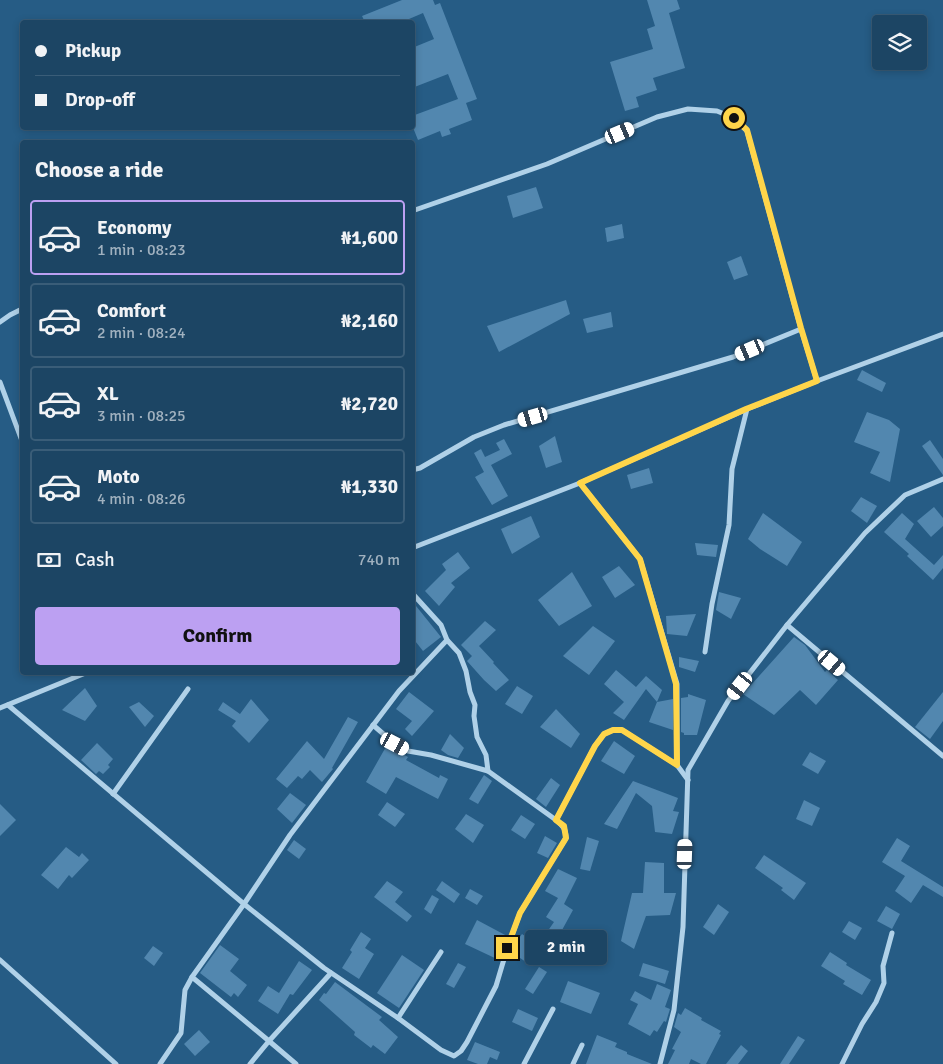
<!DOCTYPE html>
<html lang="en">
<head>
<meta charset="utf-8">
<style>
  body { margin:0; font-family:Signika,sans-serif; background:#294f6d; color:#f1f3f6; height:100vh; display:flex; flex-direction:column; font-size:19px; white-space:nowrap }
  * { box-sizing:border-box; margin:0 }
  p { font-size:16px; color:#a0b1bf }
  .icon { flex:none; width:28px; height:28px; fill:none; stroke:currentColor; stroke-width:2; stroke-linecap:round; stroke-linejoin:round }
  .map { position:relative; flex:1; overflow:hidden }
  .sheet { position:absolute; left:20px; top:140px; width:395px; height:535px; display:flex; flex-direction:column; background:#1c4564; border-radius:5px; box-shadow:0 2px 8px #0003,0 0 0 1px #3a5d78 }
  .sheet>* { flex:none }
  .guide { position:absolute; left:20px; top:20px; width:395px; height:110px; border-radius:5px; box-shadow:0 2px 8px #0003,0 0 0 1px #3a5d78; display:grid; align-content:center; height:110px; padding:0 15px; background:#1c4564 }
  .tools { position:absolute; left:872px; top:15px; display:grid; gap:10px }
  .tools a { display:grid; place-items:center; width:55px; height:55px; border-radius:5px; background:#1c4564; box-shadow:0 2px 8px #0003,0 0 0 1px #3a5d78; font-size:25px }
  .end { position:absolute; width:22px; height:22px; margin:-11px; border:6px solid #ffd54a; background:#111; box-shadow:0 0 0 2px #111 }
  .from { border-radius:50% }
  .bubble { position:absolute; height:35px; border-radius:5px; background:#1c4564; box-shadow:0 2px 8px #0003,0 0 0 1px #3a5d78; font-size:16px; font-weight:700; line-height:35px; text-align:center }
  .car { position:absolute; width:15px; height:30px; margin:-15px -8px; border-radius:6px; box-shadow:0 0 4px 1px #0007; background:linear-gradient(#fff 24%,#345 0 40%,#fff 0 76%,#345 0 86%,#fff 0) }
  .guide b { display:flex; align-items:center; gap:18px; height:48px; font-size:19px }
  .guide b+b { border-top:1px solid #3a5d78 }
  .guide i { width:12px; height:12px; background:#f1f3f6 }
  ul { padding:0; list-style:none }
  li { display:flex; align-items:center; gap:15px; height:75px; margin:0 10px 8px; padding:0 5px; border:2px solid #3a5d78; border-radius:5px }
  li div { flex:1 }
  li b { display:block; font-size:19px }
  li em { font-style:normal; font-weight:700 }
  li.selected { border-color:#bca0f2 }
  li>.icon { width:45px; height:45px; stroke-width:1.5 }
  h2 { padding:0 15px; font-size:22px; line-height:60px }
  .pay { display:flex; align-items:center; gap:12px; height:55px; padding:0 15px; font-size:19px }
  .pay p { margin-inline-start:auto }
  .cta { display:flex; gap:10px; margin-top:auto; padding:10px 15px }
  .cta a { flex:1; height:58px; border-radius:5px; background:#bca0f2; color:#111; font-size:20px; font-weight:700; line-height:58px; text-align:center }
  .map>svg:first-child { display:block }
  .building { fill:#5287af }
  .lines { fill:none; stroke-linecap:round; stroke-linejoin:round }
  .street { stroke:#b0d1e8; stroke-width:5 }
  .route { stroke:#ffd54a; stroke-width:6 }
</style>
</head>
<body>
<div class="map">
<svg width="943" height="1064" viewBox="0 0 943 1064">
  <rect width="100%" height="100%" fill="#265c85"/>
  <g class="building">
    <polygon points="402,0 433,0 435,5 440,3 477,99 466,103 472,120 449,129 451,134 442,137 440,131 418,140 412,125 412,116 458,99 448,74 412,88 412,48 434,39 423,13 402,22 365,22 362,16"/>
    <polygon points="647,0 677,0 680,9 669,13 685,68 653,78 657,90 636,97 639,107 625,111 610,62 653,49 647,29 655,26"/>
    <polygon points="536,187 543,208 513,218 507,196"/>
    <polygon points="622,224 624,238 607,242 605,228"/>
    <polygon points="741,256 748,275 734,280 727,262"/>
    <polygon points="566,300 570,314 499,352 487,326"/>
    <polygon points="611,312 613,327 587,333 583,319"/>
    <polygon points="862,370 886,383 882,392 857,380"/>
    <polygon points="867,412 889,420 900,429 890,482 870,473 880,452 854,442"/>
    <polygon points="555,436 562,462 546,468 539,446"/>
    <polygon points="504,439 512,454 491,465 508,496 492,505 475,477 484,472 474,453 481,449 485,457 500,450 496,443"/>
    <polygon points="930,440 943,459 943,475 922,446"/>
    <polygon points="649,468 653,483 631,489 627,475"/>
    <polygon points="861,497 877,506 867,523 851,511"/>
    <polygon points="934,507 943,518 943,526 931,537 917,521"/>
    <polygon points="763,513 802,542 787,566 760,549 748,539"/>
    <polygon points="902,513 914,524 905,539 934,565 943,555 943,568 933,580 907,556 909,554 884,532"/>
    <polygon points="531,516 540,537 512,554 501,529"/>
    <polygon points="695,543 718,545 716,557 697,555"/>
    <polygon points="458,552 470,568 451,583 455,587 439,606 425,591 446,570 442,564"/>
    <polygon points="619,566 635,585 615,598 602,577"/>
    <polygon points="572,572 592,606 559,626 538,600"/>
    <polygon points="719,592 741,598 731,619 716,610"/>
    <polygon points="412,601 441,637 423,651 412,637"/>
    <polygon points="696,614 687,636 667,634 666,616"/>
    <polygon points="485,621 496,630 479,646 494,662 493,663 509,680 496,691 484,680 467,661 472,656 461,645"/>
    <polygon points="593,626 615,641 589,675 563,656"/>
    <polygon points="794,637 805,645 825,672 827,670 838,680 816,705 800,690 774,715 743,694"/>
    <polygon points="679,657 699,661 695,672 679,667"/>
    <polygon points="616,670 636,687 646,676 662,690 657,702 646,689 624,720 613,713 624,702 604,684"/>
    <polygon points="517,686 533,696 522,714 505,704"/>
    <polygon points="85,688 97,706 85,721 62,710"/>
    <polygon points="409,692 434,711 412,736 405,729 412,721 396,709"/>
    <polygon points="943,692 943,721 930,739 915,727"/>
    <polygon points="688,694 706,700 697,735 684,735 684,733 681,732 681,698 688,697"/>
    <polygon points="251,699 269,720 249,743 232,726 236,721 218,710 223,702 240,714"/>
    <polygon points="673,699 673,730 649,722 657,702"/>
    <polygon points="139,702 154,716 145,727 129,707"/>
    <polygon points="556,709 580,734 571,748 540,727"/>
    <polygon points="348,717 358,722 332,768 333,769 322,782 310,770 302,779 298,776 287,788 276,779 307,741 324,759"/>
    <polygon points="450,734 464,748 458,758 448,755 441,750"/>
    <polygon points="614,741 635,756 624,774 601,761"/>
    <polygon points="97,743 113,759 108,765 110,767 103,774 99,771 96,774 81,760"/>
    <polygon points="387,745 408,757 406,760 439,778 440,775 448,779 438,799 396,777 386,794 366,782"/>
    <polygon points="810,752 826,761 818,774 802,765"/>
    <polygon points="484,775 492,781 478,804 469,799"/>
    <polygon points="551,778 560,785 546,807 536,799"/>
    <polygon points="633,781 678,798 673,811 679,812 672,834 655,832 652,806 636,793 617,829 604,824"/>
    <polygon points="290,793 306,805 292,823 277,809"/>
    <polygon points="804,800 820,808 812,826 796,819"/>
    <polygon points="387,802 405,814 395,827 378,815"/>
    <polygon points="0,804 16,820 0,836"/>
    <polygon points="466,814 484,825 473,843 455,829"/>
    <polygon points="521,815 535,824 525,839 511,830"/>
    <polygon points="545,836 557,843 548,858 537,853"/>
    <polygon points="587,837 599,841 590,871 580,869"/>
    <polygon points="897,838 910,846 901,861 943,887 943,897 923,885 911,903 895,891 905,876 882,862"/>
    <polygon points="294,840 306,849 299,859 287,850"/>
    <polygon points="66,847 79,857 82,853 89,860 72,878 69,875 58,889 41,875"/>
    <polygon points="764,855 806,883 794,900 781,890 783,888 755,868"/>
    <polygon points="645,862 664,863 664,893 676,893 670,915 646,916 634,949 621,941 632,893 643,893"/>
    <polygon points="558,869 577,878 564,904 573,910 550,952 538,945 554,922 546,917 558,898 545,891"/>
    <polygon points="387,881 403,892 395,902 412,916 407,922 374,897"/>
    <polygon points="442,881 460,894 454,903 436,890"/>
    <polygon points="470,889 483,896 477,905 465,898"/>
    <polygon points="432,895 439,899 431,914 424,909"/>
    <polygon points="718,904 729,912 714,935 703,927"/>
    <polygon points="886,906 900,914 892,929 877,921"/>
    <polygon points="477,920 507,936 499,960 465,944"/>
    <polygon points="849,921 862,928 855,940 842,932"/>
    <polygon points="361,932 371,939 365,948 374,954 359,979 342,968 352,952 350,950"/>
    <polygon points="522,934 538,945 526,962 511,952 515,940 517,941"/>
    <polygon points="220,945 239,959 230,971 247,985 238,997 234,993 231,997 200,973"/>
    <polygon points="153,946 163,953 154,966 144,958"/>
    <polygon points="830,952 847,963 846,965 871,980 862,995 843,984 845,981 821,966"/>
    <polygon points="402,955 424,970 399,1008 377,993"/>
    <polygon points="299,961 312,970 293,995 290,994 278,1014 258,1001 268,986 279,993"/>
    <polygon points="458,963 466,967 454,988 446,984"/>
    <polygon points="643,963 669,971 665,984 639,976"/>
    <polygon points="539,967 547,972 533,994 525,989"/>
    <polygon points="568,981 600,993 591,1014 560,1002"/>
    <polygon points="335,982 382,1017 379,1020 398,1037 385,1054 373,1045 371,1048 354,1035 355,1032 319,1000 324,993 326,994"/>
    <polygon points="657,984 671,990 665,1007 670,1009 666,1022 664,1021 657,1032 654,1030 650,1036 628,1024 638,1004 630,1000 635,991 651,1000"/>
    <polygon points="685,1008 702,1018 701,1020 721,1031 719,1034 721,1035 706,1064 701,1064 691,1059 689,1064 668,1064 675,1050 672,1049 681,1032 674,1027 678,1013 681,1015"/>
    <polygon points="518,1009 538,1018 532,1031 512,1022"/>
    <polygon points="199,1030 210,1042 195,1056 184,1044"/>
    <polygon points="597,1035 617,1043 615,1047 627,1052 627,1054 652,1064 586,1064"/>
    <polygon points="798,1036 805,1040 789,1064 780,1064"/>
    <polygon points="475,1042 500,1052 497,1060 490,1057 487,1064 478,1064 467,1060"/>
    <polygon points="741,1045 748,1051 738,1064 726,1064"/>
  </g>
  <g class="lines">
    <g class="street">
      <polyline points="412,211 547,164 657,117 688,109 717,111 734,118 747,131 801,329 817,381"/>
      <polyline points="0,322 10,315 22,309"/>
      <polyline points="0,382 22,441"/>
      <polyline points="412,470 420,468 474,437 504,425 733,357 801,329"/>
      <polyline points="580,483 640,559 677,684 677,765 688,780"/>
      <polyline points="412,548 580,483 747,409 817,381 943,334"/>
      <polyline points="787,625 943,756"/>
      <polyline points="447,640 459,653 466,671 470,692 475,705 474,716 477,737 486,755 488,771"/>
      <polyline points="705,652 712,604 729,525 732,469 747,409"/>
      <path d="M8,705L244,904L324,968L398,1018L441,1050L454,1056L461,1051L467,1042L496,986L507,949L520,913L566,838C566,829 563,826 556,820L488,771L431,755L408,751L395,744L373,725"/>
      <polyline points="0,708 88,672"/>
      <polyline points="113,794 188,689"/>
      <polyline points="556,820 595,746 604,734 613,730 622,730 677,765"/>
      <polyline points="0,960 116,1064"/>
      <polyline points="398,1018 441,952"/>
      <polyline points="160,1064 181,1033 185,990 192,977"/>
      <polyline points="250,1064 269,1041 192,977 244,904 290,835 399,691 447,640 441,625 412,593"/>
      <polyline points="296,1064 269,1041 331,973"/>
      <polyline points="524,1064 553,1009"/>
      <polyline points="573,1064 582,1045"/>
      <polyline points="660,1064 674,1010 683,927 688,770 728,701 787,625 865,533 905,495 943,479"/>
      <polyline points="842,1064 862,1024 876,1002 884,983 883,966 892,933"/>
    </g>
  </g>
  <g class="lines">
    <polyline class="route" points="507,948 520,913 566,838 564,826 556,820 595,746 604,734 613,730 622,730 677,765 676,684 640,559 580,483 746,409 817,381 801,328 747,130 734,118"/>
  </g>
</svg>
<div class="tools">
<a><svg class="icon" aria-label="layers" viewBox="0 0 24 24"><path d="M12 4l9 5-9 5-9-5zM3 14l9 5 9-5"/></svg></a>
</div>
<i class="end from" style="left:734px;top:118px"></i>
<i class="end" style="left:507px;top:948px"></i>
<div class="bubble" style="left:525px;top:930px;width:82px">2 min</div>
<i class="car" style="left:620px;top:133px;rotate:67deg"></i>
<i class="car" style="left:750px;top:350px;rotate:247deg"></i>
<i class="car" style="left:533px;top:417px;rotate:254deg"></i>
<i class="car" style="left:832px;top:663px;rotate:130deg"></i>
<i class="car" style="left:740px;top:686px;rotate:218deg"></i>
<i class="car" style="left:395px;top:744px;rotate:118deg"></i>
<i class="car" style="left:685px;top:854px;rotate:2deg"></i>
<div class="guide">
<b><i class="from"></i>Pickup</b>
<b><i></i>Drop-off</b>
</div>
<section class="sheet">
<h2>Choose a ride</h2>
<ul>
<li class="selected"><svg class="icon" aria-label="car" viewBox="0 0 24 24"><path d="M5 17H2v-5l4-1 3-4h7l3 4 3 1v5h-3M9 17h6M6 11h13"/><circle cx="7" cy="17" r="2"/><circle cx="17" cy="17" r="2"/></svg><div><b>Economy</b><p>1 min · 08:23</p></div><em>₦1,600</em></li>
<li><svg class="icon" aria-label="car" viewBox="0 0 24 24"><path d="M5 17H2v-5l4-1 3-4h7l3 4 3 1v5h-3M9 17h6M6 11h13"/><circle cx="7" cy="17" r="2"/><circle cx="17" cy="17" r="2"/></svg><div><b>Comfort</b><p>2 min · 08:24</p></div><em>₦2,160</em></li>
<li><svg class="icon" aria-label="car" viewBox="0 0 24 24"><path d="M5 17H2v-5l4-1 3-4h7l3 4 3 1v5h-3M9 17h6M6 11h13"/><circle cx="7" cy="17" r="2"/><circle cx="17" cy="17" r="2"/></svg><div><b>XL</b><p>3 min · 08:25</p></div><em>₦2,720</em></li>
<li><svg class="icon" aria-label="car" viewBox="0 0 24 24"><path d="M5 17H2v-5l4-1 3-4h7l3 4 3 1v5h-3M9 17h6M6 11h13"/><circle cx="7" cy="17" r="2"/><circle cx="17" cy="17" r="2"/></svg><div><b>Moto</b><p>4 min · 08:26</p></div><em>₦1,330</em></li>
</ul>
<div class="pay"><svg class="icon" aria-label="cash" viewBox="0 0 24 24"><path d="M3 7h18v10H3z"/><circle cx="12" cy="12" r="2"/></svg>Cash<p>740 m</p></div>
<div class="cta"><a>Confirm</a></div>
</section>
</div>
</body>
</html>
